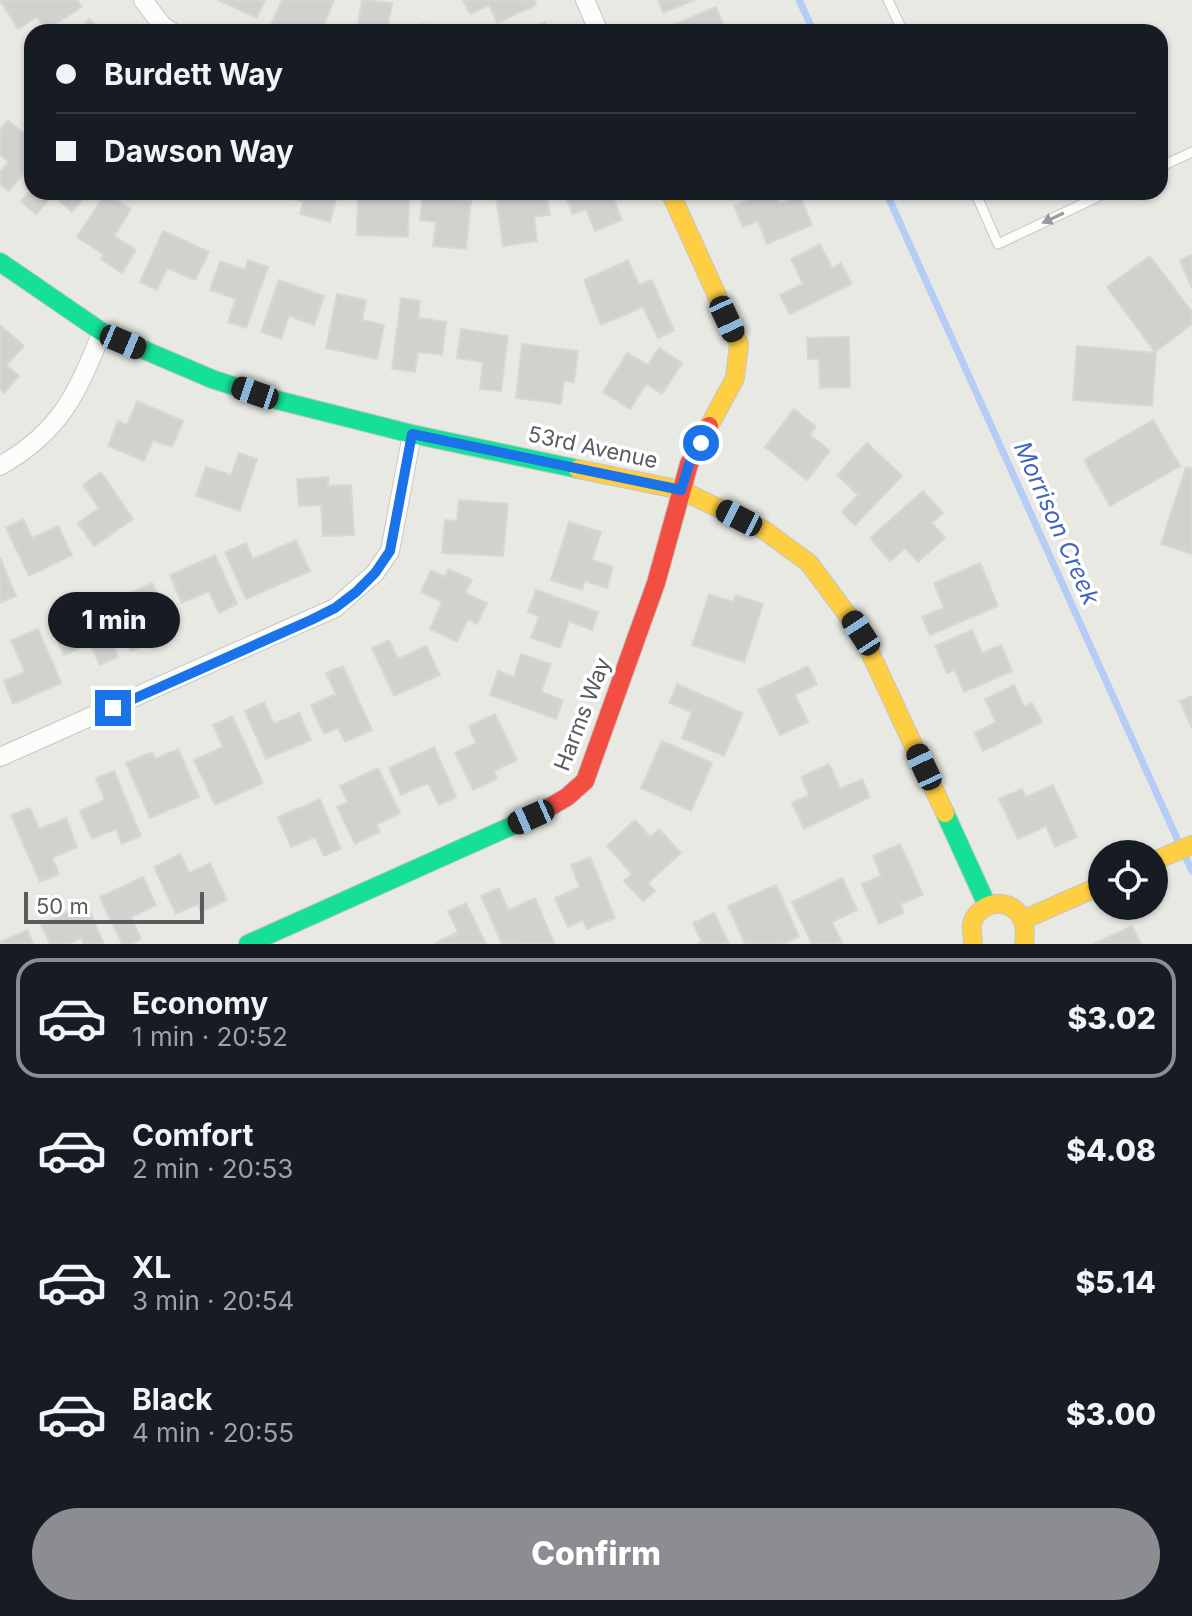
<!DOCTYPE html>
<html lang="en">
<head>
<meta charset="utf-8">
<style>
  body { margin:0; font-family:Inter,sans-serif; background:#242831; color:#f1f3f6; height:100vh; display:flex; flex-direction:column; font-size:30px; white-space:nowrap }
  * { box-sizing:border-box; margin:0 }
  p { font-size:26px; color:#9ea1a6 }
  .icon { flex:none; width:44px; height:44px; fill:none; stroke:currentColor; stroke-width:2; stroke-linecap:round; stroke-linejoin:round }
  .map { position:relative; height:944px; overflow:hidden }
  .details { display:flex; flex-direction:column; background:#171b24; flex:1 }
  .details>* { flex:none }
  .banner { position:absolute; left:24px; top:24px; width:1144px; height:176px; border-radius:24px; box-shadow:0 2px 6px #0004; display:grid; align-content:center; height:176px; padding:0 32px; background:#171b24 }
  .buttons { position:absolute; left:1088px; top:840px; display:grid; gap:16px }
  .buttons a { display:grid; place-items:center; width:80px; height:80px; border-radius:50%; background:#171b24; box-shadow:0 2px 6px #0004; font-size:40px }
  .scale { position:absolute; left:24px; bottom:20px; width:180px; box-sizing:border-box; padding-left:8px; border:4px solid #595b62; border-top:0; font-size:22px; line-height:28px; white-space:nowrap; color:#595b62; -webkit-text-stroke:6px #fff; paint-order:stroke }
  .end { position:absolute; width:36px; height:36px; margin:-18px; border:10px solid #1a73e8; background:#fff; box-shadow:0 0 0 4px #fff }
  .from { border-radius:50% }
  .bubble { position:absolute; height:56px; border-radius:28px; background:#171b24; box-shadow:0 2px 6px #0004; font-size:26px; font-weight:800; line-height:56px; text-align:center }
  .car { position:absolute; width:24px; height:48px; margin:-24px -12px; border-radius:10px; box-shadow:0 0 6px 2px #0007; background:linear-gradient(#222 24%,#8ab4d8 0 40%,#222 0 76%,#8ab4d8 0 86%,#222 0) }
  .banner b { display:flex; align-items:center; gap:28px; height:76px; font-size:30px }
  .banner b+b { border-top:2px solid #363941 }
  .banner i { width:20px; height:20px; background:#f1f3f6 }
  ul { padding:14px 0 0; list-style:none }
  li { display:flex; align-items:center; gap:24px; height:120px; margin:0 16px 12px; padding:0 16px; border:4px solid transparent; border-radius:24px }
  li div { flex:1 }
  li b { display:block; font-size:30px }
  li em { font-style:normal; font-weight:800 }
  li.selected { border-color:#8b8d90 }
  li>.icon { width:72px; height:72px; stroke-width:1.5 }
  .cta { display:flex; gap:16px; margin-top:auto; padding:16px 32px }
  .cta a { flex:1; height:92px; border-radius:48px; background:#8b8d90; color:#fff; font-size:32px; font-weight:800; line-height:92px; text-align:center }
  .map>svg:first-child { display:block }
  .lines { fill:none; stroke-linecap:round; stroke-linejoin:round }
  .stream { stroke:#b6ccf6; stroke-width:7 }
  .building { fill:#d1d1ce; stroke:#d8d8d3; stroke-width:2 }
  .lane-casing { stroke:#c6c7c6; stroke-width:11 }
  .street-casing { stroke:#c6c7c6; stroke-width:20 }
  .fast-casing { stroke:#c5c5c5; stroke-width:20 }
  .slow-casing { stroke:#c5c5c5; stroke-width:20 }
  .jam-casing { stroke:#c5c5c5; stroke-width:20 }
  .lane { stroke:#fcfcfb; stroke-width:9 }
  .street { stroke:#fcfcfb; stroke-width:18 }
  .fast { stroke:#16e098; stroke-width:18 }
  .slow { stroke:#ffcf43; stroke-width:18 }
  .jam { stroke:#f24e42; stroke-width:18 }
  .oneway { fill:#9a9b9f }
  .route { stroke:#1a73e8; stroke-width:10 }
  .labels { text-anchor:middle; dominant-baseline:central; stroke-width:7; stroke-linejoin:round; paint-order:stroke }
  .street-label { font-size:22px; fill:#595b62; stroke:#fff }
  .water-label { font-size:24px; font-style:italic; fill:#4365c0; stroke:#fff }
</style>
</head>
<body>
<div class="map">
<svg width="1192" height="944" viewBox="0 0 1192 944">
  <rect width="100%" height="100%" fill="#e9e9e4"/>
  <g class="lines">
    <g class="stream">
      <polyline points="799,0 814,32"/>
      <polyline points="886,192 1179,843"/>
      <polyline points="1184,854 1192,871"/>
    </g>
  </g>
  <g class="building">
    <polygon points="0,0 77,0 82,7 46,30 37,17 18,29"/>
    <polygon points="218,0 265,0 257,18"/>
    <polygon points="282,0 334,0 321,32 268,32"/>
    <polygon points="362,0 392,3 388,26 405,29 404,32 357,32"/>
    <polygon points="463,0 534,0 536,5 497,23 489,5 470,14"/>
    <polygon points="658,0 694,0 663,13"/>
    <polygon points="716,7 726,32 672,32 670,26"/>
    <polygon points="89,19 103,32 77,32"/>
    <polygon points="545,22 550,32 524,32"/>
    <polygon points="421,24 443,28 442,32 419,32"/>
    <polygon points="8,120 32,140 32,164 9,191 0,184 0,172 9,162 0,155 0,130"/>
    <polygon points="32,189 32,192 89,192 72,212 53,195 36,214 21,201"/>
    <polygon points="234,192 269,192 267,199 249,193 248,196"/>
    <polygon points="289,192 338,192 330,222 300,214 303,201 287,197"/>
    <polygon points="358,192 409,192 408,237 357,235"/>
    <polygon points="423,192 447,192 446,198 471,201 466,249 433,246 436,222 420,220"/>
    <polygon points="522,192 546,192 550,215 534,217 537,241 503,246 496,196"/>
    <polygon points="564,192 611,192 622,220 595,231 586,209 573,214"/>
    <polygon points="767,192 775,192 780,204 800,196 812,225 767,244 758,221 743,227 734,206"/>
    <polygon points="106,193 131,209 114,236 136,250 122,273 101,259 103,254 77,237"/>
    <polygon points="163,231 209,252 195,280 167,268 157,290 140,282"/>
    <polygon points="820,244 832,268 841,263 852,284 790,314 780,295 803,284 791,259"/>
    <polygon points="1192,255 1192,288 1180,260"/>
    <polygon points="1150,256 1192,312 1192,324 1155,352 1107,287"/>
    <polygon points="248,260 268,267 246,328 228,322 236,299 210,290 220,261 245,270"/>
    <polygon points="628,260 639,285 652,280 674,331 658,338 643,307 601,325 584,280"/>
    <polygon points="279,280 324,296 314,325 289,316 281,339 261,332"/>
    <polygon points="337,294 366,300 362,320 384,325 377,359 326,348"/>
    <polygon points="401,298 420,301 418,318 446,322 442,355 418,352 415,372 392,369"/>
    <polygon points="0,325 24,346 6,365 19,376 4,393 0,389"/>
    <polygon points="461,329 508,336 501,391 480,389 483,362 457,358"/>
    <polygon points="849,337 850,387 820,388 819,359 808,359 807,338"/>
    <polygon points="522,344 578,351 574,382 564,381 561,404 516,398"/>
    <polygon points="1077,346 1156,353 1152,406 1073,400"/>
    <polygon points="659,348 682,363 662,394 646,384 630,409 603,392 627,353 648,365"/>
    <polygon points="137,401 183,421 172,447 153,440 144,461 108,446 118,421 127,425"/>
    <polygon points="794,409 816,427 810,435 830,451 807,480 765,447"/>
    <polygon points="1153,420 1180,466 1110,506 1084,460"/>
    <polygon points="867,443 902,476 855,525 842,512 858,495 837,475"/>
    <polygon points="239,453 257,459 240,511 196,496 206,467 231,475"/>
    <polygon points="1186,467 1192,469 1192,554 1161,544"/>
    <polygon points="101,472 133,519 94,546 78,523 99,508 83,485"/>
    <polygon points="328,477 328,486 351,485 354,535 323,536 321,505 299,506 297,479"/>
    <polygon points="923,491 943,513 932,523 945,538 918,562 905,548 890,561 870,538"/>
    <polygon points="459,500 508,504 503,556 442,553 445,520 457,521"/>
    <polygon points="23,519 32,538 58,526 72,555 29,576 6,528"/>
    <polygon points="569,522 601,532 592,560 613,567 607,588 585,581 582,590 551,580"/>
    <polygon points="296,540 310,571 246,599 225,552 246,543 253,559"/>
    <polygon points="215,555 237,604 219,613 209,591 182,603 170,575"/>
    <polygon points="0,558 16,596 0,603"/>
    <polygon points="980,563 998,606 930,635 922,617 944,608 934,583"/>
    <polygon points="448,569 472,580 465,593 487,603 477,624 468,619 457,642 430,629 442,602 421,592 431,570 445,577"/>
    <polygon points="152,583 165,611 139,623 148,644 131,651 109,602"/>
    <polygon points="536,590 598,612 592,630 569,621 560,648 531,638 539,616 528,612"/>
    <polygon points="709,594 733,602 736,595 763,604 744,662 692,645"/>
    <polygon points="97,608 118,657 100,665 90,644 64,655 51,627"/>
    <polygon points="38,629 61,683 13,704 4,681 25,672 11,640"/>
    <polygon points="972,630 982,653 1001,645 1012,671 964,692 955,670 947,673 935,646"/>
    <polygon points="389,640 398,659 426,646 440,675 394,696 372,648"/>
    <polygon points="521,654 551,664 541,692 563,700 556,719 490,695 498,671 514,677"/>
    <polygon points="343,666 372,730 345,742 338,728 324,734 311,705 336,694 326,673"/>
    <polygon points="808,666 817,684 795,695 808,722 780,735 758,690"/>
    <polygon points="677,684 743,713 724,756 682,738 692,712 669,703"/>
    <polygon points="1014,685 1024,707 1032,703 1042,722 983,751 974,733 996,722 985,699"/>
    <polygon points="1192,696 1192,729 1180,701"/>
    <polygon points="264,702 274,724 299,713 311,740 266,759 245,711"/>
    <polygon points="495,714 517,760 494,771 497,779 473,790 455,753 476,743 469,726"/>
    <polygon points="232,716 263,783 215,805 194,760 223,747 213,725"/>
    <polygon points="662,741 712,763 691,811 641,788"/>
    <polygon points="434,747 456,797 439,805 428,783 401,795 389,768"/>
    <polygon points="178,749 199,797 150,818 126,763 152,752 155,759"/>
    <polygon points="829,764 840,789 862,779 870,797 804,829 792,803 809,795 801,777"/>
    <polygon points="378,768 400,813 376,825 380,832 355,844 337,807 348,802 340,786"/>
    <polygon points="114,771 141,836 122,844 116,829 92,839 80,811 105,800 96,778"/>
    <polygon points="1053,785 1077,837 1055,847 1046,826 1018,839 999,799 1022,789 1026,797"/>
    <polygon points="320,799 341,849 324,856 315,837 291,847 278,817"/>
    <polygon points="30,808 39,829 66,818 77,847 52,858 59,874 40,882 11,815"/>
    <polygon points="635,820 650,837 659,829 681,853 648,883 655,891 643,901 624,881 632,874 607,846"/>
    <polygon points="900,844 923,895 900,904 904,913 879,924 862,884 881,876 873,856"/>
    <polygon points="180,854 189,873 210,863 227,900 201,912 198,904 176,914 154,867"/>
    <polygon points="590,857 615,918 587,929 583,920 568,927 555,898 580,887 571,865"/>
    <polygon points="143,877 156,905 131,917 141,939 131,944 122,944 100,897"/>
    <polygon points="842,878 857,910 832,922 842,943 812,944 792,902"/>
    <polygon points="776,885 799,937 783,944 745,944 728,906"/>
    <polygon points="499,888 508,910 535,898 554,943 502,944 481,896"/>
    <polygon points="86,903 104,944 84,944 81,938 69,944 50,944 41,924"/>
    <polygon points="466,903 486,944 434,944 458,932 448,911"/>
    <polygon points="714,913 729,944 697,944 702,942 693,923"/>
    <polygon points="1132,926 1141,944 1093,944"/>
    <polygon points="27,930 33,944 0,944 0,942"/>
  </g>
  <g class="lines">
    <g class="lane-casing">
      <g id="lane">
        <polyline points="888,0 903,32"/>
        <polyline points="1160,167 1192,152"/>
        <polyline points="975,192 998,244 1108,192"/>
      </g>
    </g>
    <g class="street-casing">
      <g id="street">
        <polyline points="143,0 162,25 172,32"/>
        <polyline points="585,0 599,32"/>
        <path d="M0,466C61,431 76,395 102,332"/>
        <polyline points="0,757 335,608 375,573 390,551 412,434"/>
      </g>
    </g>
    <g class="fast-casing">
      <g id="fast">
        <polyline points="0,262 102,332 212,379 277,400 412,434 578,469"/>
        <polyline points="945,813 987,905"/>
        <polyline points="248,944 536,815"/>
      </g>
    </g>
    <g class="slow-casing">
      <g id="slow">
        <polyline points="670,192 739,344 735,378 709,426"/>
        <polyline points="578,469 681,490 764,530 809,563 861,633 945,813"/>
        <polyline points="1154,861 1192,845"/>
        <polyline points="1025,919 1102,885"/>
        <path d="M973,944C973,938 971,930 972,924C980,894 1032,895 1024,944"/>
      </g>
    </g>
    <g class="jam-casing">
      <polyline id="jam" points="536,815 567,797 585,781 656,583 689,464 709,426"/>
    </g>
    <use href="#lane" class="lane"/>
    <use href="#street" class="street"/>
    <use href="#fast" class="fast"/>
    <use href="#slow" class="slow"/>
    <use href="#jam" class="jam"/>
  </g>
  <defs><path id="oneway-solid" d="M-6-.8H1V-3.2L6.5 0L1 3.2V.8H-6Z" transform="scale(2)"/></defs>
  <use class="oneway" href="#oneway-solid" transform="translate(1053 218) rotate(155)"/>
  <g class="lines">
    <polyline class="route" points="113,708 311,620 335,608 356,592 375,573 390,551 412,434 681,490 689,464 701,443"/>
  </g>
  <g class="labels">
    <g class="street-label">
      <text transform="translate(593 447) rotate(12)">53rd Avenue</text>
      <text transform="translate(582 714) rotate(-69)">Harms Way</text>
    </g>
    <g class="water-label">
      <text transform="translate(1057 523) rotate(66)">Morrison Creek</text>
    </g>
  </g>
</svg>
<div class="buttons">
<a><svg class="icon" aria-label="locate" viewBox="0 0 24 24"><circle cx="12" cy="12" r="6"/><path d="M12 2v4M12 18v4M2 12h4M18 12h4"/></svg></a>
</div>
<div class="scale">50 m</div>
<i class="end from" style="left:701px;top:443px"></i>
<i class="end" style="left:113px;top:708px"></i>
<div class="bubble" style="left:48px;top:592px;width:132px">1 min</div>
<i class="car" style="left:727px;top:319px;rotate:155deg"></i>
<i class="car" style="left:123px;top:342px;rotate:113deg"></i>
<i class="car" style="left:255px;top:393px;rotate:289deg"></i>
<i class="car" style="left:739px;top:518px;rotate:297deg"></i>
<i class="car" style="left:861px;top:633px;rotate:327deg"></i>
<i class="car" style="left:924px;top:767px;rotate:335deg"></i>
<i class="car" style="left:531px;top:817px;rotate:246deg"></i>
<div class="banner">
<b><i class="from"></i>Burdett Way</b>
<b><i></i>Dawson Way</b>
</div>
</div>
<section class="details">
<ul>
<li class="selected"><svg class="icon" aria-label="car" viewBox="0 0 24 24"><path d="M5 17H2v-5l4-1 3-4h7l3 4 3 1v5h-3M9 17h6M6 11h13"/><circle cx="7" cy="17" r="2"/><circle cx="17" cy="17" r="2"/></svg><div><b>Economy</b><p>1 min · 20:52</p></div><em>$3.02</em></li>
<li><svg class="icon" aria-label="car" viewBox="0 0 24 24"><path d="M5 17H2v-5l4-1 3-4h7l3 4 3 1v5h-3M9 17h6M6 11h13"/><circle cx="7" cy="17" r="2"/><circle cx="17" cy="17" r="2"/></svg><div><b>Comfort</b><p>2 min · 20:53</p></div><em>$4.08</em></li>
<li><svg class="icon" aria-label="car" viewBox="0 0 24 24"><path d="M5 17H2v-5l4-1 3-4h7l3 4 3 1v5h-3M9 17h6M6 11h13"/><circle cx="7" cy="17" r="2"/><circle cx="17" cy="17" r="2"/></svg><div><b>XL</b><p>3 min · 20:54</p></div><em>$5.14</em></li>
<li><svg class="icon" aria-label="car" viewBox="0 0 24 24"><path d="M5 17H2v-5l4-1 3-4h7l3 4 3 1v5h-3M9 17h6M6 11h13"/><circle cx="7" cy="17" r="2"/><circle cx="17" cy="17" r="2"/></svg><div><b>Black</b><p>4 min · 20:55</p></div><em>$3.00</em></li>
</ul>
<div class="cta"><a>Confirm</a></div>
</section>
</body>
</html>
